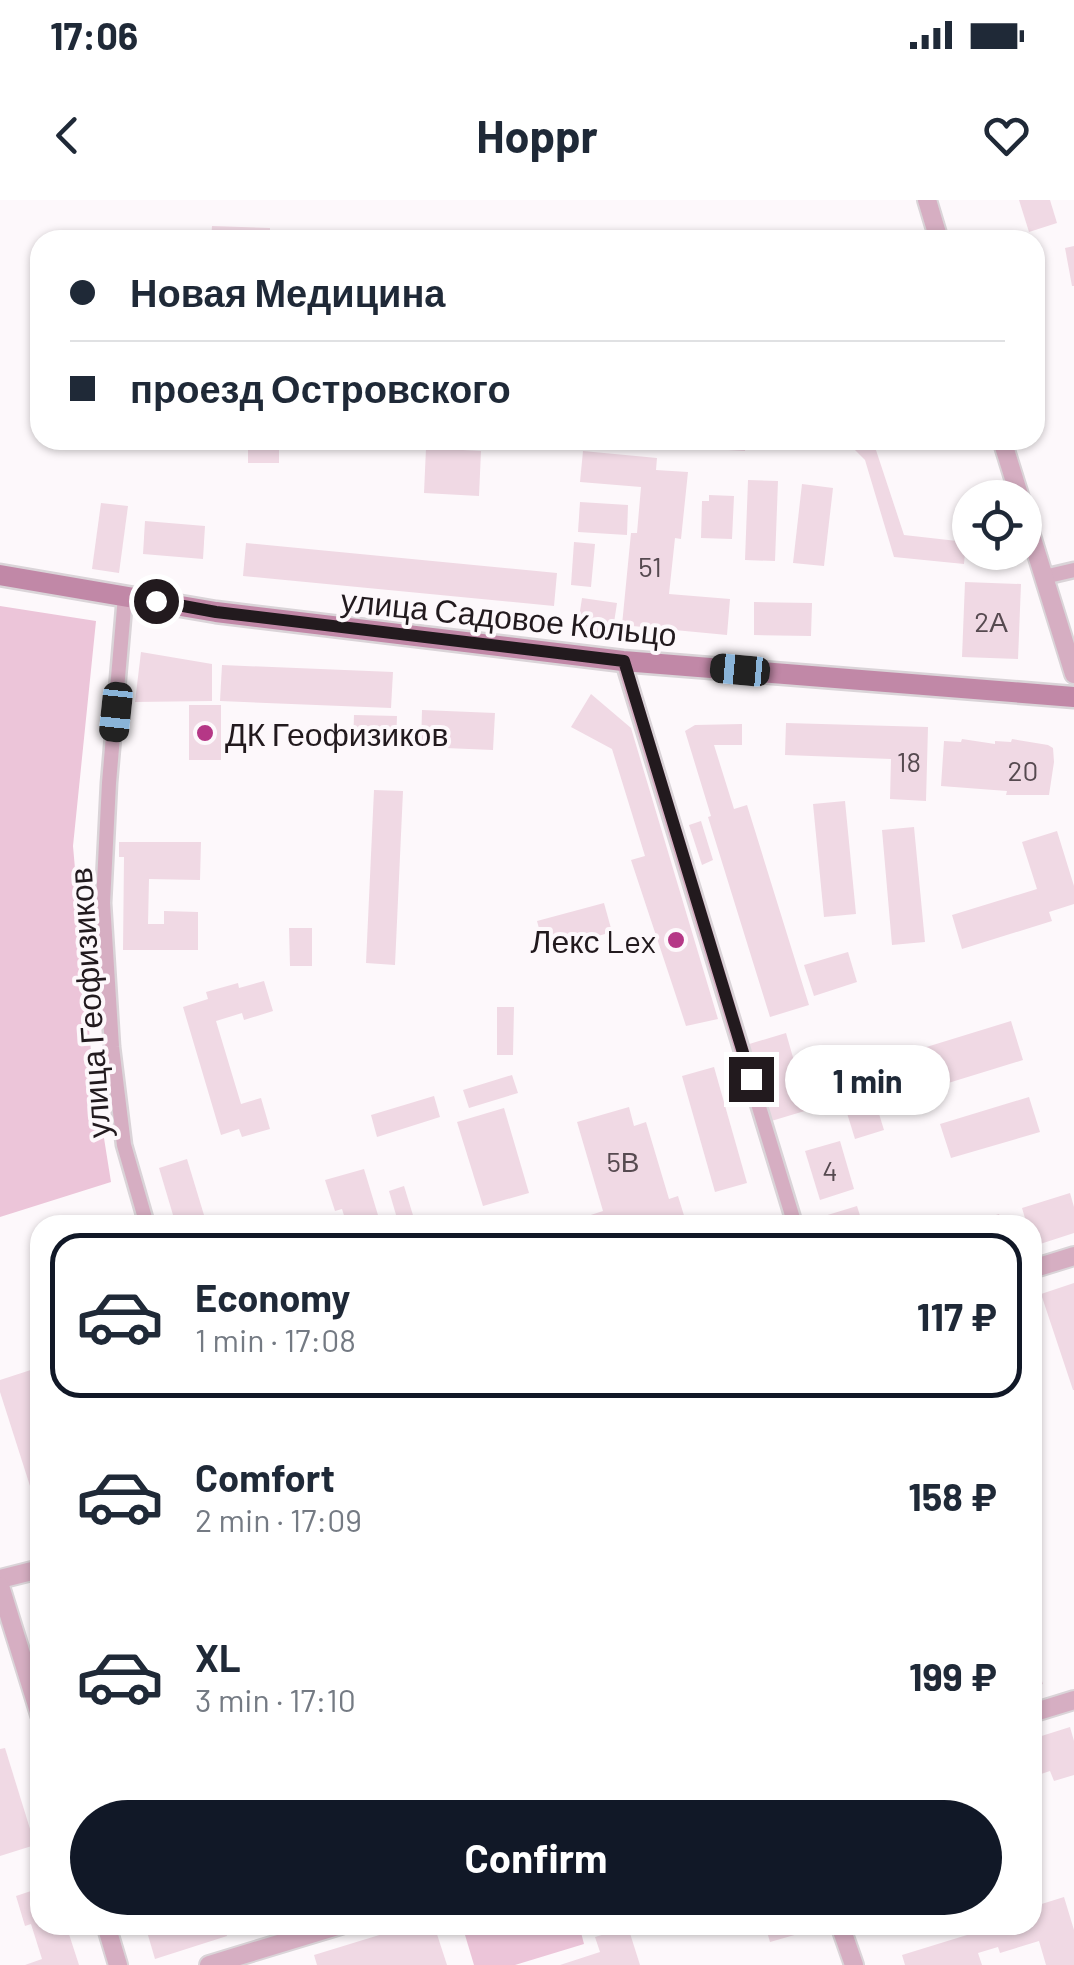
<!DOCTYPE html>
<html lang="en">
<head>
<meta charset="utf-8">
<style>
  body { margin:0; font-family:Barlow,sans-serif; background:#f2f2f3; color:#1f2937; height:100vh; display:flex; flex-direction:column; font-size:38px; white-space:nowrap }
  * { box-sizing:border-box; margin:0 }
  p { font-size:32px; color:#747a83 }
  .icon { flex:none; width:55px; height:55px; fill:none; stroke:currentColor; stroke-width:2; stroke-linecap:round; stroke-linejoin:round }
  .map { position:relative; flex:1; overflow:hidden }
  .details { position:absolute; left:30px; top:1015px; width:1012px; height:720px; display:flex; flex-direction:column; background:#fff; border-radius:30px; box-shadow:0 2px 8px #0004 }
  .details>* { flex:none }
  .guide { position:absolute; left:30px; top:30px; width:1015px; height:220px; border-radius:30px; box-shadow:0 2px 8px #0004; display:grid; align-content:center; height:220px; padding:0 40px; background:#fff }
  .fabs { position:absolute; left:952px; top:280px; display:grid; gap:20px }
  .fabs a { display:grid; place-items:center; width:90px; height:90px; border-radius:50%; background:#fff; box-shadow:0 2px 8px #0004; font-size:50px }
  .end { position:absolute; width:45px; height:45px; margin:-22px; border:12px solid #221a1e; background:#fff; box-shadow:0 0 0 5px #fff }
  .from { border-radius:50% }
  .bubble { position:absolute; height:70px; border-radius:35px; background:#fff; box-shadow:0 2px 8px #0004; font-size:32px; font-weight:700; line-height:70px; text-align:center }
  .car { position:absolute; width:30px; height:60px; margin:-30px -15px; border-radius:12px; box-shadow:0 0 8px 2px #0007; background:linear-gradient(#222 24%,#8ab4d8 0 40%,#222 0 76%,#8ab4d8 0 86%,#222 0) }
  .guide b { display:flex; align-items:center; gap:35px; height:95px; font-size:38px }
  .guide b+b { border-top:2px solid #e0e1e3 }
  .guide i { width:25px; height:25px; background:#1f2937 }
  ul { padding:18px 0 0; list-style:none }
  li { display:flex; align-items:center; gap:30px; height:165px; margin:0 20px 15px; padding:0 20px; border:5px solid transparent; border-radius:30px }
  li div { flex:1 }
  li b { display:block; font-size:38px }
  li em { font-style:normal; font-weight:700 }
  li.current { border-color:#111827 }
  li>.icon { width:90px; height:90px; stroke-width:1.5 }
  .button { display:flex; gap:20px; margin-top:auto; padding:20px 40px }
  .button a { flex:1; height:115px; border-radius:60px; background:#111827; color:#fff; font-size:40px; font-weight:700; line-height:115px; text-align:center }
  .status { display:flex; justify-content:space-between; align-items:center; height:70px; padding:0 50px; background:#fff; direction:ltr }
  .status svg { height:28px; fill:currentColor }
  header { display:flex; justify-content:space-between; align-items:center; height:130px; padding:0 40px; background:#fff; font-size:45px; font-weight:700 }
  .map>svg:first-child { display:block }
  .green { fill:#ecc5d9 }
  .building { fill:#f0d9e4 }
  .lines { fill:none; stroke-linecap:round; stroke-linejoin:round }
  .minor-casing { stroke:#dad4d8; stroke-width:19 }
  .tertiary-casing { stroke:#dad4d8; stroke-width:22 }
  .secondary-casing { stroke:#dad4d8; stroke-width:25 }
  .minor { stroke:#d6aec2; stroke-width:14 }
  .tertiary { stroke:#d6aec2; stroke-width:18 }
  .secondary { stroke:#c188a7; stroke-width:20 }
  .route { stroke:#221a1e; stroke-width:12 }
  .poi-dot { fill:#b53786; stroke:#fdf8fb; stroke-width:4 }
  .labels { text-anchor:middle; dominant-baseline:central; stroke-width:8; stroke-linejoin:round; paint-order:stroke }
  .number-label { font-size:28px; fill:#564a50 }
  .street-label { font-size:32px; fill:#221a1e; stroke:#fdf8fb }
  .poi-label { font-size:32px; fill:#221a1e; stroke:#fdf8fb; text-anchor:start }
</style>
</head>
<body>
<div class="status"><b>17:06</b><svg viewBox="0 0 49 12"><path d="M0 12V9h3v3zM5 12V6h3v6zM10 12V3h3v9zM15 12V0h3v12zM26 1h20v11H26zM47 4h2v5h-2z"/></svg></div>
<header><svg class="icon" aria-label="back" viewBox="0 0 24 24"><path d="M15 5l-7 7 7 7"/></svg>Hoppr<svg class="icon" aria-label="heart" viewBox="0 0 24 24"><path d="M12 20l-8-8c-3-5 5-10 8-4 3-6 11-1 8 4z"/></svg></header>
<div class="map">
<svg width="1074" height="1765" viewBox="0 0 1074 1765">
  <rect width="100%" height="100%" fill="#fdf8fb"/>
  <g class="green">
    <polygon points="0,406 96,421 73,646 92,863 111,982 0,1017"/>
    <polygon points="462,1725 579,1725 584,1744 515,1765 474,1765"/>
  </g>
  <g class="building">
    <polygon points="1019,0 1050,0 1057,23 1029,32"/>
    <polygon points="212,26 270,28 270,40 211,40"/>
    <polygon points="1074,46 1074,86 1072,86 1065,48"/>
    <rect x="248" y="240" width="31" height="23"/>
    <polygon points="676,240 746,240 745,251 676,247"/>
    <polygon points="845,240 870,240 874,244 904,335 966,342 964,364 894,357 865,260"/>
    <polygon points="426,248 481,251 479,296 424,293"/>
    <polygon points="583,251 657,258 656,270 688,272 681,339 675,338 669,394 730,399 727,435 622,425 631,333 637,333 641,287 580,282"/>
    <polygon points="748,280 778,281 775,361 745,360"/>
    <polygon points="802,284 833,288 824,366 793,363"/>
    <polygon points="709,295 734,296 732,339 701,338 702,301 709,301"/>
    <polygon points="580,302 628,305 627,335 578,332"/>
    <polygon points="101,303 128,306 119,373 92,369"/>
    <polygon points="145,321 205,326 203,359 143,354"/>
    <polygon points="574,342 595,344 591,387 571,385"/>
    <polygon points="246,343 557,373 554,406 243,376"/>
    <polygon points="965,382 1021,384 1018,459 962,457"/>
    <polygon points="582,398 617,403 612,436 577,431"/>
    <polygon points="754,402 812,403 811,436 754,435"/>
    <polygon points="141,452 212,464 212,501 135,502"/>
    <polygon points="222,465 393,472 391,508 220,501"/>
    <polygon points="591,494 631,528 718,819 686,826 631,660 645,656 612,549 571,527"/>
    <rect x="189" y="505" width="32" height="55"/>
    <polygon points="422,510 495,513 493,550 421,547"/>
    <polygon points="354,515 397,516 396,546 353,545"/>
    <polygon points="786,523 928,527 926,601 890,599 891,559 785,555"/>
    <polygon points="742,524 742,545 714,545 734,609 747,605 809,805 770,817 708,617 711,616 685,531 695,525"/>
    <polygon points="962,539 995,544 995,541 1011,542 1012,539 1048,545 1053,548 1054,562 1049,595 1006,595 1007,591 941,586 944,541 961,542"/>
    <polygon points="374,590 403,591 395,765 366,763"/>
    <polygon points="845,601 856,714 824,717 813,604"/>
    <polygon points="701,621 713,660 702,665 689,625"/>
    <polygon points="914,627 925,742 892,745 882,630"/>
    <polygon points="1057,631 1074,686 1074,704 1049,712 1052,721 962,749 952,715 1037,689 1022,642"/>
    <polygon points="119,642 201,642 200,680 149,679 148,724 164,724 164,711 198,712 198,750 123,750 124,657 119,657"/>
    <polygon points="604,703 612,732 545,751 537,721"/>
    <polygon points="289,728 312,728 312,766 290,766"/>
    <polygon points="848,752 857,782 814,796 804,765"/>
    <polygon points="264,781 273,811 244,820 242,813 216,821 241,904 261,898 270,929 242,937 239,929 221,935 183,807 208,799 206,792 238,783 239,788"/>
    <polygon points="497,807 514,807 513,855 497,855"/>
    <polygon points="1011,821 1023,860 932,888 920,849"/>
    <polygon points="786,833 808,910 768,922 746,845"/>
    <polygon points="863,862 884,930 855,939 834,871"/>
    <polygon points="714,867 747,983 715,992 682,876"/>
    <polygon points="512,875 518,893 469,908 463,890"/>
    <polygon points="434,896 440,917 377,937 371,915"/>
    <polygon points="1029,897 1040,932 951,958 940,924"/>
    <polygon points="629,907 634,926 646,922 669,999 678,996 686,1022 560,1025 603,1011 577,922"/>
    <polygon points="504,908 529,993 483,1006 457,922"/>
    <polygon points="840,941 854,989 820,1000 805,951"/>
    <polygon points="187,959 207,1025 176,1025 159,968"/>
    <polygon points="364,969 381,1025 347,1025 342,1009 335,1011 325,980"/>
    <polygon points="404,986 416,1025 399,1025 389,991"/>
    <polygon points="1070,993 1074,1007 1074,1033 1034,1046 1032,1025 1027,1025 1022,1008"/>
    <polygon points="857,1006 863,1025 824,1025 821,1017"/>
    <polygon points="999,1014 1003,1025 968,1025 968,1024"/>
    <polygon points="1074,1083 1074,1190 1073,1190 1041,1094"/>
    <polygon points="40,1167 40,1283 30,1286 0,1192 0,1180"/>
    <polygon points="1032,1453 1043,1484 1032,1488"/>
    <polygon points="1070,1527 1074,1541 1074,1575 1054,1581 1050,1571 1032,1577 1032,1539"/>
    <polygon points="5,1548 35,1645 0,1656 0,1549"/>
    <polygon points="40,1688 40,1725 66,1725 79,1765 25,1765 42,1759 31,1724 25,1726 16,1696"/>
    <polygon points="1064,1697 1074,1730 1074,1765 1046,1765 1039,1741 1000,1753 998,1747 978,1753 982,1765 905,1765 902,1755 967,1735 965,1728 975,1725 1032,1725 1032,1707"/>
    <polygon points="145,1725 224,1725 227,1736 155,1759"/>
    <polygon points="412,1725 434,1725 447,1765 317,1765 314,1755"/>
    <polygon points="765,1725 803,1725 805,1732 770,1742"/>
    <polygon points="628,1727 640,1765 560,1765 600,1752 595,1737"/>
  </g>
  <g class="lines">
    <g class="minor-casing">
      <g id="minor">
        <polyline points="1044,377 1074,370"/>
        <polyline points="125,396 109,583 103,703 112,847 124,945 147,1025"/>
        <polyline points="623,461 795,1025"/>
      </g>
    </g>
    <g class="tertiary-casing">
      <g id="tertiary">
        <polyline points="927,0 939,40"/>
        <polyline points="1002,240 1020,298"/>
        <polyline points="1025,316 1074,474"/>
        <polyline points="1032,1069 1074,1056"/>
        <polyline points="0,1379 40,1369"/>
        <polyline points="0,1386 40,1515"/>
        <polyline points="1032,1513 1074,1500"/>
        <polyline points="106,1725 118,1765"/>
        <polyline points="840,1725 854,1765"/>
        <polyline points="209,1765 341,1725"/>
      </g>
    </g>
    <g class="secondary-casing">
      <polyline id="secondary" points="0,375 216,412 623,461 1074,497"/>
    </g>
    <use href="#minor" class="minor"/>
    <use href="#tertiary" class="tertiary"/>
    <use href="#secondary" class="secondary"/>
  </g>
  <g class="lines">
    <polyline class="route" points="156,401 216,412 624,461 751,879"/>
  </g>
  <g class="poi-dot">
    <circle cx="205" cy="533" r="10"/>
    <circle cx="676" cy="740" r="10"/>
  </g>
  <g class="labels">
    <g class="number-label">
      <text x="650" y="366">51</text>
      <text x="991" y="421">2А</text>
      <text x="909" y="561">18</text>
      <text x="1023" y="570">20</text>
      <text x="623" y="961">5В</text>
      <text x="830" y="970">4</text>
    </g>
    <g class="street-label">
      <text transform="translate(509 416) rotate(6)">улица Садовое Кольцо</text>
      <text transform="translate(88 803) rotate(-94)">улица Геофизиков</text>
    </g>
    <g class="poi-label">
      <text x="225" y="533">ДК Геофизиков</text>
      <text x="656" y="740" text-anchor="end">Лекс Lex</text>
    </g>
  </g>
</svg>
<div class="fabs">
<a><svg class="icon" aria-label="locate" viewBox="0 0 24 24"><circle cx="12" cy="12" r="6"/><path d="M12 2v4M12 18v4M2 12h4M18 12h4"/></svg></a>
</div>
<i class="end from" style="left:156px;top:401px"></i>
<i class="end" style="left:751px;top:879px"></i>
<div class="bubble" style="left:785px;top:845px;width:165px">1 min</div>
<i class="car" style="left:740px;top:470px;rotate:275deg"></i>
<i class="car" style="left:116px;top:512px;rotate:186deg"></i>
<div class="guide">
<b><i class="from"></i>Новая Медицина</b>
<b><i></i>проезд Островского</b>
</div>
<section class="details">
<ul>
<li class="current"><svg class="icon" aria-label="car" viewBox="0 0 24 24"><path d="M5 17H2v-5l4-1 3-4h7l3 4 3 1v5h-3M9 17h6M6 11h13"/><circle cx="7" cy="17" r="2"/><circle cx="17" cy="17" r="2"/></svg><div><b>Economy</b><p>1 min · 17:08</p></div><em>117 ₽</em></li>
<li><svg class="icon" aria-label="car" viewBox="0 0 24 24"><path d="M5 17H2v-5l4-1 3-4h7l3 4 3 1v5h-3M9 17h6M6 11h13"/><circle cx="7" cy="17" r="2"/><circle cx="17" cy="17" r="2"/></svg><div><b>Comfort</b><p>2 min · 17:09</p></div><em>158 ₽</em></li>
<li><svg class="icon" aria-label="car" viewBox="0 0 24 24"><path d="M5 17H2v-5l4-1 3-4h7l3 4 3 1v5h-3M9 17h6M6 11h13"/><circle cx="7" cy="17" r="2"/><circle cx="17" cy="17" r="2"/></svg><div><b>XL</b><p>3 min · 17:10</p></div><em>199 ₽</em></li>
</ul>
<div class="button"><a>Confirm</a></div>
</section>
</div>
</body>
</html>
